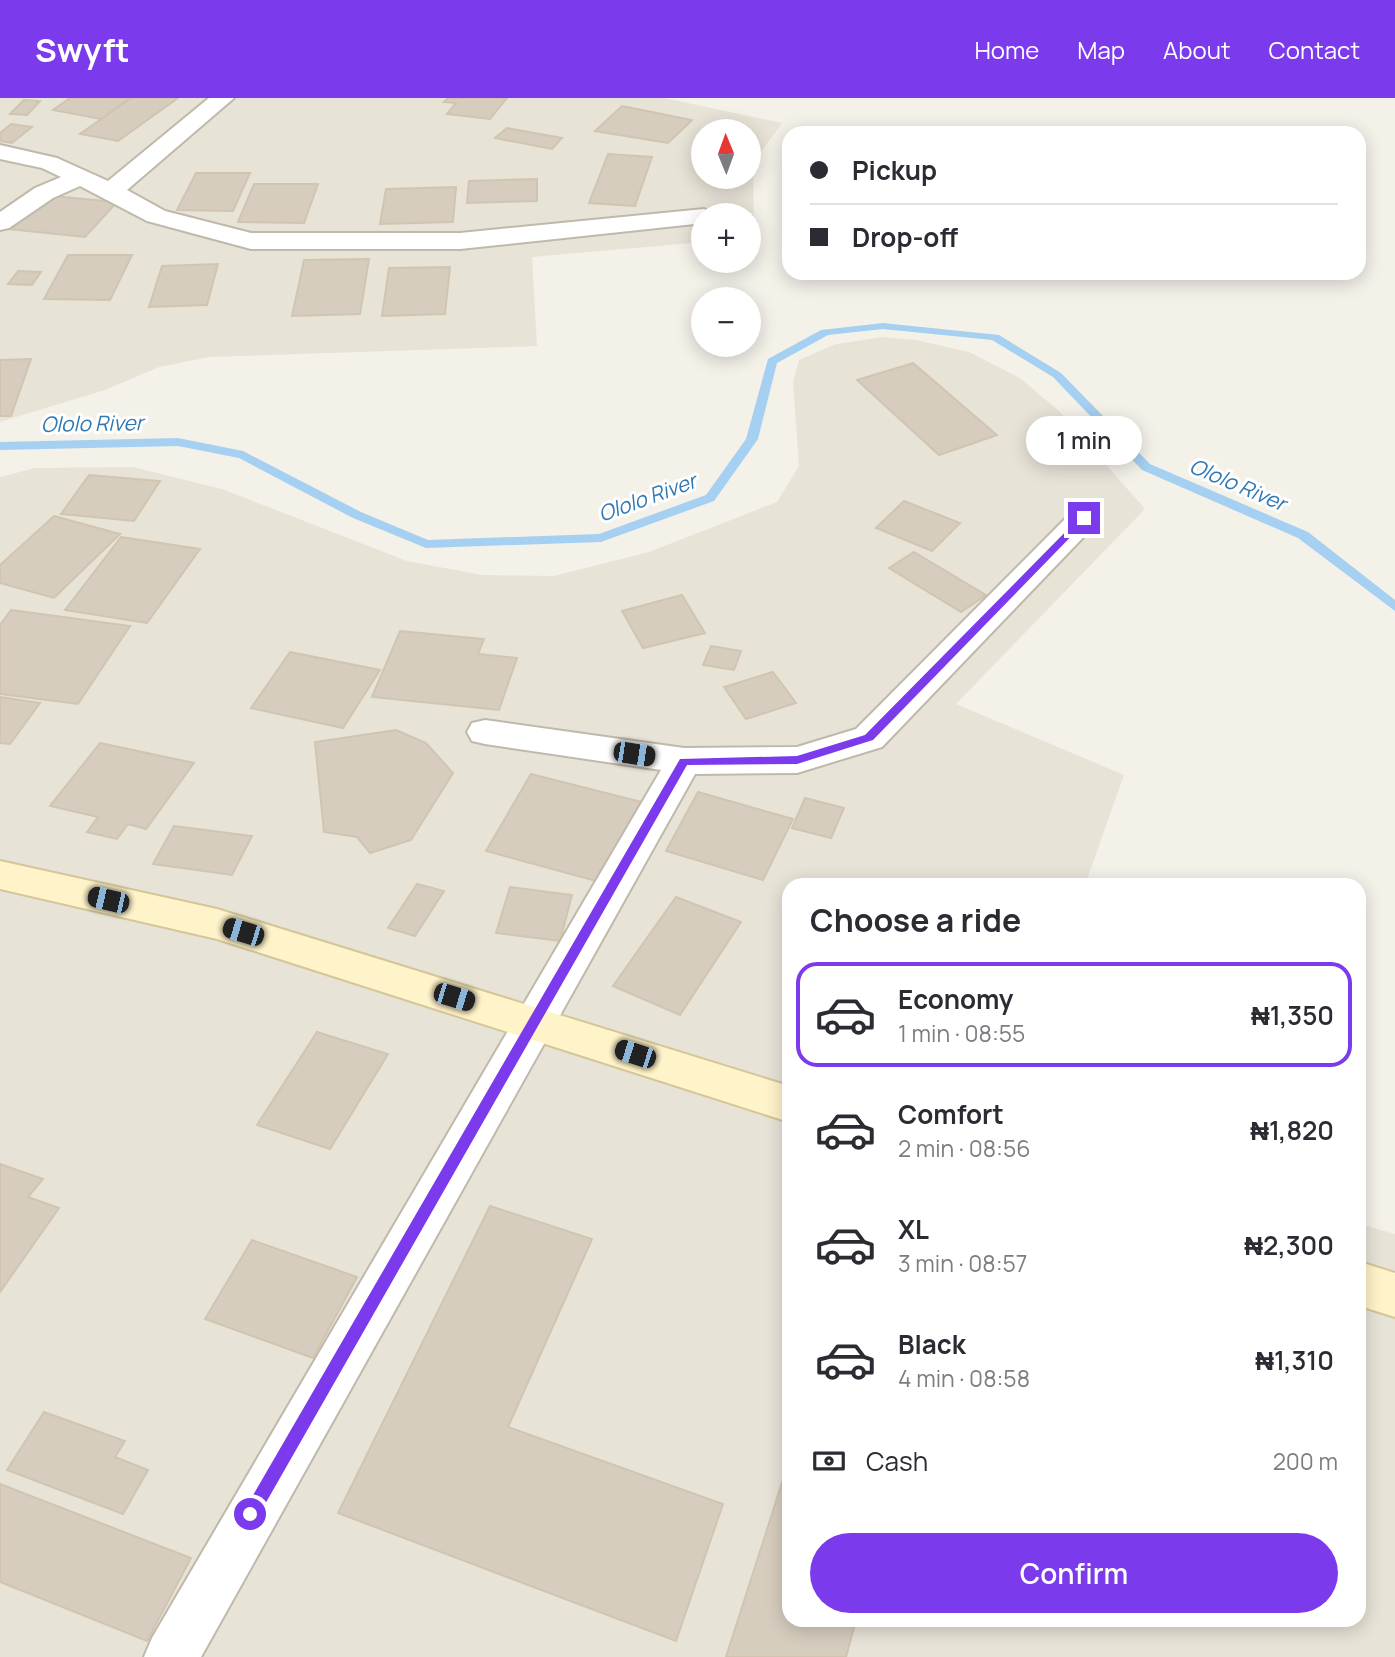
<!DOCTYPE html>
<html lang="en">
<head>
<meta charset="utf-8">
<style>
  body { margin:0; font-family:Manrope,sans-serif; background:#f7f7f7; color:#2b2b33; height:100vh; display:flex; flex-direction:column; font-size:26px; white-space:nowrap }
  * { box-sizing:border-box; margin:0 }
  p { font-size:23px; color:#7c7c81 }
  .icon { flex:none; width:38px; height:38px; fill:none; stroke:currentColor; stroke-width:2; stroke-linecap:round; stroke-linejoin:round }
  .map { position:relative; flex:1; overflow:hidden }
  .details { position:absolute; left:782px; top:780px; width:584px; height:749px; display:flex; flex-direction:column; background:#fff; border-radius:21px; box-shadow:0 4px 18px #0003 }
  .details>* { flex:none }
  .guide { position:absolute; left:782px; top:28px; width:584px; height:154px; border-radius:21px; box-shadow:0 4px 18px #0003; display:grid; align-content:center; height:154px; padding:0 28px; background:#fff }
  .needle { width:46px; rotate:359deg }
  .tools { position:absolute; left:691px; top:21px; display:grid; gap:14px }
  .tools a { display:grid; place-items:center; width:70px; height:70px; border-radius:50%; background:#fff; box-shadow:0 4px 18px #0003; font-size:35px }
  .end { position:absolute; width:32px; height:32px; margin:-16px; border:9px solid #7c3aed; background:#fff; box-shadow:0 0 0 4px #fff }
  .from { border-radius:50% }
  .bubble { position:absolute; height:49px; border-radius:24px; background:#fff; box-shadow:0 4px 18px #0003; font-size:23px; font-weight:600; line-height:49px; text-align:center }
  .car { position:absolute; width:21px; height:42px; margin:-21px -10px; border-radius:9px; box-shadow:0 0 5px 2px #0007; background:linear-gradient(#222 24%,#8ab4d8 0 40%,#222 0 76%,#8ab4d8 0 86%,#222 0) }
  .guide b { display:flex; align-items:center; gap:24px; height:66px; font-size:26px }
  .guide b+b { border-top:2px solid #e1e1e2 }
  .guide i { width:18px; height:18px; background:#2b2b33 }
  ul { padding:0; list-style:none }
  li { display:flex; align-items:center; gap:21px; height:105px; margin:0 14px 10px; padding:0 14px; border:4px solid transparent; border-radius:21px }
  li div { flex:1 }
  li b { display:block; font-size:26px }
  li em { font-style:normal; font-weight:600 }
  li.on { border-color:#7c3aed }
  li>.icon { width:63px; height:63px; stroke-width:1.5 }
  h2 { padding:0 28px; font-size:32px; line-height:84px }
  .pay { display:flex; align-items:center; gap:18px; height:77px; padding:0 28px; font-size:26px }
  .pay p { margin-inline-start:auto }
  .primary-button { display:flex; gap:14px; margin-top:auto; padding:14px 28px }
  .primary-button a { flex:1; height:80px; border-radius:42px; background:#7c3aed; color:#fff; font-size:28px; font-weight:600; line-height:80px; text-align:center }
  header { display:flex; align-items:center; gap:42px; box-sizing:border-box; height:98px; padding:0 35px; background:#7c3aed; color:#fff }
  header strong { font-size:33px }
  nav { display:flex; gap:38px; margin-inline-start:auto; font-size:24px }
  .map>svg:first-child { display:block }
  .residential { fill:#e8e3d7; fill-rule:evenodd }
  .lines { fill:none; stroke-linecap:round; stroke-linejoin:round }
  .stream { fill:#a5d0f1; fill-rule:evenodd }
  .building { fill:#d6cdbe; stroke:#d1c5b1; stroke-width:2 }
  .minor-casing { stroke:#c0b9ab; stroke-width:4 }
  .secondary-casing { stroke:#d4c699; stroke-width:4 }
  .minor { fill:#fff; fill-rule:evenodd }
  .secondary { fill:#fff3c9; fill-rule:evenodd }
  .route { fill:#7c3aed }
  .labels { text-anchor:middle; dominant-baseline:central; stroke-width:6; stroke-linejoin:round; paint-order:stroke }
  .far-water-label { font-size:21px; font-style:italic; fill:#2f79b5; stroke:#fff }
</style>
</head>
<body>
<header>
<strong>Swyft</strong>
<nav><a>Home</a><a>Map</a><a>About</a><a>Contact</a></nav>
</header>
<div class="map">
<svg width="1395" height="1559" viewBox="0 0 1395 1559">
  <rect width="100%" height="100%" fill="#f4f1e9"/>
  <g class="residential">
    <path d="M0,0H664L782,25L753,65L754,140L749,141V117H704L703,144L532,159L537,248L210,259L159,269L105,292L0,324ZM704,33H749V79H704Z"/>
    <polygon points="883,239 916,242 969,254 1020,280 1059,313 1145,411 956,606 1124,677 1085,787 789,788 789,1522 1360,1522 1360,1126 1395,1136 1395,1559 0,1559 0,379 35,370 133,369 222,391 407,463 482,477 554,478 649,454 777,404 799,368 793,284 799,262 836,246"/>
  </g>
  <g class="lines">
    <polygon class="stream" points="883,225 999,237 1061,275 1150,366 1308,434 1395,502 1395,513 1298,440 1142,372 1053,279 992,242 883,231 828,237 777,265 758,341 714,403 601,444 426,450 353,420 239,360 178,348 0,352 0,344 178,340 243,353 361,414 428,442 599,436 706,397 746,341 768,261 821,232"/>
  </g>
  <g class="building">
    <polygon points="70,0 130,0 101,21 53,12"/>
    <polygon points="131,0 178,0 118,43 80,36"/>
    <polygon points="448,0 507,0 490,21 447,16 456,5 444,4"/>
    <polygon points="24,2 40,3 27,17 10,16"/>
    <polygon points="622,8 692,22 668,45 595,33"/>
    <polygon points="11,26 32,29 12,45 0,43 0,35"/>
    <polygon points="507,30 562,40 552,51 495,40"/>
    <polygon points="608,56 652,59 635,108 589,105"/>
    <polygon points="196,75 250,75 233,113 177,112"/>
    <polygon points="537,81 537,103 467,105 469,83"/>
    <polygon points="254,86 318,86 304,125 238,124"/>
    <polygon points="456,89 453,124 380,126 386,91"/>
    <polygon points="42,97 117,104 85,139 8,131"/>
    <polygon points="68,157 132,157 110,202 44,201"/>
    <polygon points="369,161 360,216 292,218 304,162"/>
    <polygon points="218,166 207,207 149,209 162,168"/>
    <polygon points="450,169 445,216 382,218 389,170"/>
    <polygon points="18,173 41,174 32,187 8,186"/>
    <polygon points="31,261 11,318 0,318 0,262"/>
    <polygon points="913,265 997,337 939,357 857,282"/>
    <polygon points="89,377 160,383 134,423 61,416"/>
    <polygon points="904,403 960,425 932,453 876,430"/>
    <polygon points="54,418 120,436 54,500 0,485 0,467"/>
    <polygon points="121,439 200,451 147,525 65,512"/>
    <polygon points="914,454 986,497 961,514 889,470"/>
    <polygon points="682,497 705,535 643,550 622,513"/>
    <polygon points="11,512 130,528 78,606 0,596 0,527"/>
    <polygon points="400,533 484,541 478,556 517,560 499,612 372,599"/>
    <polygon points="711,548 741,553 734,572 703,567"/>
    <polygon points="290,554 380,572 343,630 251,610"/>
    <polygon points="773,574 796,605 746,621 724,589"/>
    <polygon points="0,599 40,605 10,646 0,645"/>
    <polygon points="396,632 426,645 453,675 411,742 370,755 357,739 324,734 315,644"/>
    <polygon points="100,645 194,665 146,731 128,726 117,741 87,734 98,719 50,708"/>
    <polygon points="531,676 641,704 600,784 486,753"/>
    <polygon points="698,694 793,721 763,782 666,753"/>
    <polygon points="805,700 844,710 831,740 792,730"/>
    <polygon points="174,728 252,738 232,777 153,766"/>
    <polygon points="417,786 444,793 415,838 388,830"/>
    <polygon points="510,789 572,797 560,843 496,835"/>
    <polygon points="676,799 741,824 680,917 613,888"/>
    <polygon points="317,934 388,956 330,1051 257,1027"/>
    <polygon points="0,1066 43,1081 28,1099 59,1110 0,1194"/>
    <polygon points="490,1108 592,1141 508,1329 723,1406 676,1543 338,1415"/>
    <polygon points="252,1142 357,1179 313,1260 205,1221"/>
    <polygon points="44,1314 125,1343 115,1359 148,1372 123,1416 7,1372"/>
    <polygon points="789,1363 789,1522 856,1522 846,1559 726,1559"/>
    <polygon points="0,1386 191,1460 147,1543 0,1484"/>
  </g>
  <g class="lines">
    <g class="minor-casing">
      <g id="minor">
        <polygon points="209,0 234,0 127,92 165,113 251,135 460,135 704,111 716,117 704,117 704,125 460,151 251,151 147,123 80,88 53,100 9,130 0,132 0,114 35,90 61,79 42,70 0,61 0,47 57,60 108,83"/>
        <polygon points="1084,411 1095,413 1099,420 1095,427 882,649 797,675 695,676 201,1559 144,1559 152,1540 661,672 485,646 472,643 467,634 472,625 485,622 684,650 797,649 856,631 1073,413"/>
      </g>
    </g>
    <g class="secondary-casing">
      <g id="secondary">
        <polygon points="0,763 217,811 789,988 789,1024 217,841 0,791"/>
        <polygon points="1360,1164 1395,1175 1395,1219 1360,1208"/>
      </g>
    </g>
    <use href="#minor" class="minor"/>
    <use href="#secondary" class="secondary"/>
  </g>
  <polygon class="route" points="1081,418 1089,420 873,642 797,666 687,667 256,1422 245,1422 245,1411 680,661 797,658 865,637"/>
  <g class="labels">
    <g class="far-water-label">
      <text transform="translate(92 325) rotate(-1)">Ololo River</text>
      <text transform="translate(1238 386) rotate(23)">Ololo River</text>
      <text transform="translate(647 399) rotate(-20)">Ololo River</text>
    </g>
  </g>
</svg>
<div class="tools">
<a><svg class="needle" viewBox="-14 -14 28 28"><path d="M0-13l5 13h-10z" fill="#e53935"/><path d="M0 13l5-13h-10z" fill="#7c7c81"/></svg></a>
<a>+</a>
<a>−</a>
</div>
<i class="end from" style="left:250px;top:1416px"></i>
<i class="end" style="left:1084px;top:420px"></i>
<div class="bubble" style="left:1026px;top:318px;width:116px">1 min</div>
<i class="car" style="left:634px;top:656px;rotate:99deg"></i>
<i class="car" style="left:108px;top:802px;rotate:283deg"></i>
<i class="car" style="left:243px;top:834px;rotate:287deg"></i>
<i class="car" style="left:454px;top:899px;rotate:107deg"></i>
<i class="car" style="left:635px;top:956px;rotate:288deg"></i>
<div class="guide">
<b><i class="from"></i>Pickup</b>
<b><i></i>Drop-off</b>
</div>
<section class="details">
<h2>Choose a ride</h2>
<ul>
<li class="on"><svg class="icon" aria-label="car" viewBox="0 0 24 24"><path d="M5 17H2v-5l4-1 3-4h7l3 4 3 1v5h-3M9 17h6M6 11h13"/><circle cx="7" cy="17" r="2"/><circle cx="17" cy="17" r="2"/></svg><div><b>Economy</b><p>1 min · 08:55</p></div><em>₦1,350</em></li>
<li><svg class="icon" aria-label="car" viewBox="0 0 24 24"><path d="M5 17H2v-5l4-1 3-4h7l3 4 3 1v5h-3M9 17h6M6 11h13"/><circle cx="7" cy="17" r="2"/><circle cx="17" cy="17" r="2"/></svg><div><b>Comfort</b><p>2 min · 08:56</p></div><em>₦1,820</em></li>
<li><svg class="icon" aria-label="car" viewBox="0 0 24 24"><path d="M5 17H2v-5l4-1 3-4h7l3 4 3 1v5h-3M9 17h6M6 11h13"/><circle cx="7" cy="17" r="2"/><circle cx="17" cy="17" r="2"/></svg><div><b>XL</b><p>3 min · 08:57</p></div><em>₦2,300</em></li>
<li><svg class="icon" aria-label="car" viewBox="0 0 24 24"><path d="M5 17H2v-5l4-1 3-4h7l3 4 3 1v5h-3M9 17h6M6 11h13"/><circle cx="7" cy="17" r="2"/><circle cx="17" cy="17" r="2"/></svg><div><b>Black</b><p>4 min · 08:58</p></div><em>₦1,310</em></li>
</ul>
<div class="pay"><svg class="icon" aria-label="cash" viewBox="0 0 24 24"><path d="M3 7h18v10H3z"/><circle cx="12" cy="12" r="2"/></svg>Cash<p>200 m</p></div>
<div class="primary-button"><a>Confirm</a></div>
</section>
</div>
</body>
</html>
